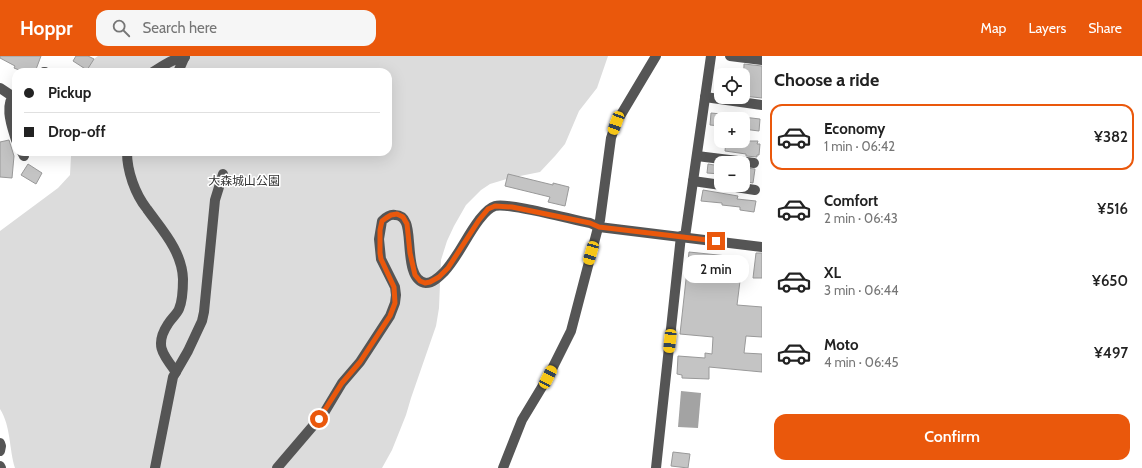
<!DOCTYPE html>
<html lang="en">
<head>
<meta charset="utf-8">
<style>
  body { margin:0; font-family:Cabin,"Noto Sans JP",sans-serif; background:#f6f6f6; color:#222; height:100vh; display:flex; flex-direction:column; font-size:15px; white-space:nowrap }
  * { box-sizing:border-box; margin:0 }
  p { font-size:13px; color:#767676 }
  .icon { flex:none; width:22px; height:22px; fill:none; stroke:currentColor; stroke-width:2; stroke-linecap:round; stroke-linejoin:round }
  .map { position:relative; flex:1; overflow:hidden }
  .details { display:flex; flex-direction:column; background:#fff; width:380px }
  .details>* { flex:none }
  .top-card { position:absolute; left:12px; top:12px; width:380px; height:88px; border-radius:12px; box-shadow:0 4px 16px #0002; display:grid; align-content:center; height:88px; padding:0 12px; background:#fff }
  .controls { position:absolute; left:714px; top:12px; display:grid; gap:8px }
  .controls a { display:grid; place-items:center; width:36px; height:36px; border-radius:8px; background:#fff; box-shadow:0 4px 16px #0002; font-size:20px }
  .end { position:absolute; width:18px; height:18px; margin:-9px; border:5px solid #ea580c; background:#fff; box-shadow:0 0 0 2px #fff }
  .from { border-radius:50% }
  .bubble { position:absolute; height:28px; border-radius:12px; background:#fff; box-shadow:0 4px 16px #0002; font-size:13px; font-weight:600; line-height:28px; text-align:center }
  .car { position:absolute; width:12px; height:24px; margin:-12px -6px; border-radius:5px; box-shadow:0 0 3px 1px #0007; background:linear-gradient(#f5c518 24%,#345 0 40%,#f5c518 0 76%,#345 0 86%,#f5c518 0) }
  .top-card b { display:flex; align-items:center; gap:14px; height:38px; font-size:15px }
  .top-card b+b { border-top:1px solid #e0e0e0 }
  .top-card i { width:10px; height:10px; background:#222 }
  ul { padding:0; list-style:none }
  li { display:flex; align-items:center; gap:12px; height:66px; margin:0 8px 6px; padding:0 4px; border:2px solid transparent; border-radius:12px }
  li div { flex:1 }
  li b { display:block; font-size:15px }
  li em { font-style:normal; font-weight:600 }
  li.current { border-color:#ea580c }
  li>.icon { width:36px; height:36px; stroke-width:1.5 }
  h2 { padding:0 12px; font-size:18px; line-height:48px }
  .primary-button { display:flex; gap:8px; margin-top:auto; padding:8px 12px }
  .primary-button a { flex:1; height:46px; border-radius:12px; background:#ea580c; color:#fff; font-size:16px; font-weight:600; line-height:46px; text-align:center }
  header { display:flex; align-items:center; gap:24px; box-sizing:border-box; height:56px; padding:0 20px; background:#ea580c; color:#fff }
  header strong { font-size:19px }
  nav { display:flex; gap:22px; margin-inline-start:auto; font-size:14px }
  .search { width:280px; height:36px; background:#f6f6f6; display:flex; align-items:center; gap:10px; box-sizing:border-box; padding:0 14px; border-radius:12px; color:#767676; font-size:15px }
  main { display:flex; flex:1; min-height:0 }
  .map>svg:first-child { display:block }
  .green { fill:#dcdcdc }
  .water { fill:#a3a3a3 }
  .building { fill:#c4c4c4; stroke:#999 }
  .lines { fill:none; stroke-linecap:round; stroke-linejoin:round }
  .minor { stroke:#555; stroke-width:10 }
  .route { stroke:#ea580c; stroke-width:5 }
  .labels { text-anchor:middle; dominant-baseline:central; stroke-width:3; stroke-linejoin:round; paint-order:stroke }
  .park-label { font-size:12px; fill:#333; stroke:#fff }
</style>
</head>
<body>
<header>
<strong>Hoppr</strong>
<div class="search"><svg class="icon" aria-label="search" viewBox="0 0 24 24"><circle cx="10" cy="10" r="6"/><path d="M15 15l6 6"/></svg>Search here</div>
<nav><a>Map</a><a>Layers</a><a>Share</a></nav>
</header>
<main>
<div class="map">
<svg width="762" height="412" viewBox="0 0 762 412">
  <rect width="100%" height="100%" fill="#fff"/>
  <path class="green" d="M98,0H608L597,32L579,55L565,88L555,100L540,116L510,122L490,128L481,134L466,149L454,170L447,185L441,204L439,252L436,270L411,342L406,359L392,394L382,412H15C9,393 11,370 0,353V175L58,132L70,119L71,100L68,96H388V16H76Z"/>
  <polygon class="water" points="681,335 701,337 698,372 678,371"/>
  <g class="building">
    <polygon points="0,0 41,0 35,16 24,16 14,12 15,10 0,2"/>
    <polygon points="76,0 88,0 94,3 87,14 73,5"/>
    <polygon points="744,8 762,10 762,42 743,40"/>
    <polygon points="711,57 721,58 721,70 710,69"/>
    <polygon points="743,61 760,63 759,75 743,73"/>
    <polygon points="9,84 14,100 12,122 0,121 0,86"/>
    <polygon points="726,85 743,86 743,85 758,85 757,88 760,88 759,99 757,99 757,101 746,100 746,98 725,95"/>
    <polygon points="28,108 42,117 36,128 21,119"/>
    <polygon points="708,108 721,110 721,118 707,117"/>
    <polygon points="745,112 755,113 753,127 743,125"/>
    <polygon points="508,118 553,129 553,127 569,131 565,150 548,146 550,141 505,130"/>
    <polygon points="703,134 738,140 737,143 756,145 754,156 740,154 740,151 722,149 722,147 701,145"/>
    <polygon points="689,196 737,201 735,224 740,225 737,249 762,251 762,281 746,280 744,297 762,298 762,316 709,311 709,323 682,322 682,319 677,318 678,300 705,302 705,297 712,298 713,281 680,278"/>
    <polygon points="756,197 762,197 762,222 753,222"/>
    <polygon points="673,396 690,398 688,412 671,410"/>
  </g>
  <g class="lines">
    <g class="minor">
      <polyline points="730,0 762,4"/>
      <polyline points="44,16 45,16"/>
      <path d="M153,16C162,10 174,2 185,1"/>
      <polyline points="178,16 185,0"/>
      <polyline points="0,32 12,40"/>
      <path d="M16,37C3,48 12,71 16,84"/>
      <polyline points="705,41 762,49"/>
      <polyline points="22,96 24,100"/>
      <path d="M127,96C127,115 135,138 147,153C162,174 182,195 183,223C183,232 183,244 179,253C177,258 171,263 168,268C154,289 163,299 176,316"/>
      <polyline points="697,100 754,107"/>
      <polyline points="693,125 721,129"/>
      <polyline points="723,129 755,134"/>
      <polyline points="685,181 711,0"/>
      <polyline points="0,387 1,390 0,395"/>
      <polyline points="0,410 1,412"/>
      <polyline points="155,412 173,321 188,295 202,265 204,256 215,144 223,118"/>
      <path d="M277,412L324,357L342,327L360,306L390,260L395,247L396,239L395,231L381,203L379,183L382,165C386,161 390,158 395,159C401,159 404,162 406,167C412,180 405,225 426,227C433,227 439,221 444,216C458,201 466,181 479,164C483,159 488,152 495,150C508,146 573,164 590,167L599,171L762,191"/>
      <polyline points="503,412 522,364 548,321 571,275 600,164 611,82 616,67 656,0"/>
      <polyline points="656,412 681,180"/>
    </g>
  </g>
  <g class="lines">
    <polyline class="route" points="319,363 342,327 360,306 390,260 395,247 394,231 381,203 380,197 380,174 382,165 386,162 391,159 397,158 403,161 407,168 410,197 415,219 420,225 425,227 430,226 439,221 448,212 479,164 488,153 495,150 512,151 590,167 599,171 716,185"/>
  </g>
  <g class="labels">
    <g class="park-label">
      <text x="244" y="124">大森城山公園</text>
    </g>
  </g>
</svg>
<div class="controls">
<a><svg class="icon" aria-label="locate" viewBox="0 0 24 24"><circle cx="12" cy="12" r="6"/><path d="M12 2v4M12 18v4M2 12h4M18 12h4"/></svg></a>
<a>+</a>
<a>−</a>
</div>
<i class="end from" style="left:319px;top:363px"></i>
<i class="end" style="left:716px;top:185px"></i>
<div class="bubble" style="left:683px;top:199px;width:66px">2 min</div>
<i class="car" style="left:616px;top:67px;rotate:200deg"></i>
<i class="car" style="left:591px;top:197px;rotate:196deg"></i>
<i class="car" style="left:670px;top:285px;rotate:186deg"></i>
<i class="car" style="left:548px;top:321px;rotate:27deg"></i>
<div class="top-card">
<b><i class="from"></i>Pickup</b>
<b><i></i>Drop-off</b>
</div>
</div>
<section class="details">
<h2>Choose a ride</h2>
<ul>
<li class="current"><svg class="icon" aria-label="car" viewBox="0 0 24 24"><path d="M5 17H2v-5l4-1 3-4h7l3 4 3 1v5h-3M9 17h6M6 11h13"/><circle cx="7" cy="17" r="2"/><circle cx="17" cy="17" r="2"/></svg><div><b>Economy</b><p>1 min · 06:42</p></div><em>¥382</em></li>
<li><svg class="icon" aria-label="car" viewBox="0 0 24 24"><path d="M5 17H2v-5l4-1 3-4h7l3 4 3 1v5h-3M9 17h6M6 11h13"/><circle cx="7" cy="17" r="2"/><circle cx="17" cy="17" r="2"/></svg><div><b>Comfort</b><p>2 min · 06:43</p></div><em>¥516</em></li>
<li><svg class="icon" aria-label="car" viewBox="0 0 24 24"><path d="M5 17H2v-5l4-1 3-4h7l3 4 3 1v5h-3M9 17h6M6 11h13"/><circle cx="7" cy="17" r="2"/><circle cx="17" cy="17" r="2"/></svg><div><b>XL</b><p>3 min · 06:44</p></div><em>¥650</em></li>
<li><svg class="icon" aria-label="car" viewBox="0 0 24 24"><path d="M5 17H2v-5l4-1 3-4h7l3 4 3 1v5h-3M9 17h6M6 11h13"/><circle cx="7" cy="17" r="2"/><circle cx="17" cy="17" r="2"/></svg><div><b>Moto</b><p>4 min · 06:45</p></div><em>¥497</em></li>
</ul>
<div class="primary-button"><a>Confirm</a></div>
</section>
</main>
</body>
</html>
